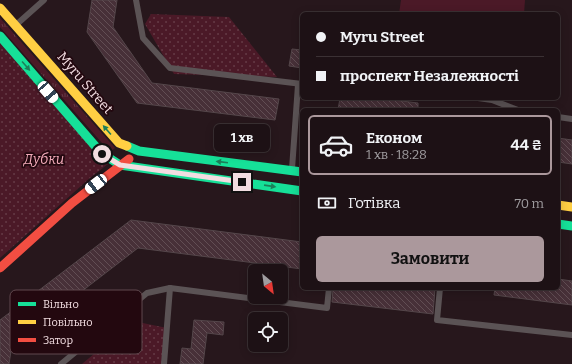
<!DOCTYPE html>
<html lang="uk">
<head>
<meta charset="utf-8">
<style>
  body { margin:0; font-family:Bitter,serif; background:#2a1f22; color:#f1f3f6; height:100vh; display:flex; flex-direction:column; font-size:15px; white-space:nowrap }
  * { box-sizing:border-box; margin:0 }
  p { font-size:13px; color:#a09da0 }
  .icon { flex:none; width:22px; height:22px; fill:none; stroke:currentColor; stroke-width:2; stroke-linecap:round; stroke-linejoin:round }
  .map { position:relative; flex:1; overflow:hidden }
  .drawer { position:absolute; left:300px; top:108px; width:260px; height:182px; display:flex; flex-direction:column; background:#1d1115; border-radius:6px; box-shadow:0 2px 10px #0003,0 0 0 1px #3b3134 }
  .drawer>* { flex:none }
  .banner { position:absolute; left:300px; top:12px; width:260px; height:88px; border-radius:6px; box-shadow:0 2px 10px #0003,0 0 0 1px #3b3134; display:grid; align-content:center; height:88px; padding:0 16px; background:#1d1115 }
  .needle { width:26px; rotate:151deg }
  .tools { position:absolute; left:248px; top:264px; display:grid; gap:8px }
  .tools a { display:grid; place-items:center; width:40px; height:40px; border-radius:6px; background:#1d1115; box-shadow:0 2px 10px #0003,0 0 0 1px #3b3134; font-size:20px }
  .end { position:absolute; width:18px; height:18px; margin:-9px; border:5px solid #f2dde1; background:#111; box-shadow:0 0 0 2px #111 }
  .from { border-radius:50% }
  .bubble { position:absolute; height:28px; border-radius:6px; background:#1d1115; box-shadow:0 2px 10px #0003,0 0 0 1px #3b3134; font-size:13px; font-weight:700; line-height:28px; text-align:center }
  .car { position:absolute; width:12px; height:24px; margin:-12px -6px; border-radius:5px; box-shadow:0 0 3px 1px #0007; background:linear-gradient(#fff 24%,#345 0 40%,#fff 0 76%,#345 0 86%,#fff 0) }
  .banner b { display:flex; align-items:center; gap:14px; height:38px; font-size:15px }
  .banner b+b { border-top:1px solid #3b3134 }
  .banner i { width:10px; height:10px; background:#f1f3f6 }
  ul { padding:7px 0 0; list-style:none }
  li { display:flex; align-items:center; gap:12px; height:60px; margin:0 8px 6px; padding:0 8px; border:2px solid transparent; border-radius:6px }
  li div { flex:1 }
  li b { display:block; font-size:15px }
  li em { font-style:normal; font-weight:700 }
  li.active { border-color:#ab989c }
  li>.icon { width:36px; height:36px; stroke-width:1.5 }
  .pay { display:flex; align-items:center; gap:10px; height:44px; padding:0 16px; font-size:15px }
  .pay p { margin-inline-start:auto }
  .cta { display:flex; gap:8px; margin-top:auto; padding:8px 16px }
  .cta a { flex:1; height:46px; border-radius:6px; background:#ab989c; color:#111; font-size:16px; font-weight:700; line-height:46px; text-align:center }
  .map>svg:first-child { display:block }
  .grass { fill:url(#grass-tufts) }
  .park { fill:url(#park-dots) }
  .pitch { fill:#4b1927 }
  .building { fill:url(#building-back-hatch); stroke:#54464a }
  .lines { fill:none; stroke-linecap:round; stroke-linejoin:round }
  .lane { stroke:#5b5355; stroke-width:6 }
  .fast { stroke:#16e098; stroke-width:9 }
  .slow { stroke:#ffcf43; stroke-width:9 }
  .jam { stroke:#f24e42; stroke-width:9 }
  .oneway { fill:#1c7f5a }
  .route { stroke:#f2dde1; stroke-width:5 }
  .labels { text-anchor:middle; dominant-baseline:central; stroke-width:3.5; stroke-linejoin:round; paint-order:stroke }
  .street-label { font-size:14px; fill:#f2dde1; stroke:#23080f }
  .park-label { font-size:14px; font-style:italic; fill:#f2aab9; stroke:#23080f }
  .key { fill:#23080f; stroke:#61484e; stroke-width:1 }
  .key-label { font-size:11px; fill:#f2dde1 }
</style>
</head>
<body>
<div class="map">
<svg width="572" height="364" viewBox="0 0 572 364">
  <defs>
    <pattern id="grass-tufts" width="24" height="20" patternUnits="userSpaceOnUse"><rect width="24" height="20" fill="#4b1927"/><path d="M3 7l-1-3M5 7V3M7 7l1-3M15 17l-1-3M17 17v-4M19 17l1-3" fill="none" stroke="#653a46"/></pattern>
    <pattern id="park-dots" width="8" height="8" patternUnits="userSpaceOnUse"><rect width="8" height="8" fill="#4b1927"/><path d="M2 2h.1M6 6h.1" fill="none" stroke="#653a46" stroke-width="1.8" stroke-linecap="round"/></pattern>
    <pattern id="building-back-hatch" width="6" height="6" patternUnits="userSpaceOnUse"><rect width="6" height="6" fill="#473038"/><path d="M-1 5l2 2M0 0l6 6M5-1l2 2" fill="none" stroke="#624e54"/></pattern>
  </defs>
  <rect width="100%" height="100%" fill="#27171c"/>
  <polygon class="grass" points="0,18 115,148 110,152 0,27"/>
  <g class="park">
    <polygon points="151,14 229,17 277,77 174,74 145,24"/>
    <polygon points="0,40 108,164 90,178 0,258"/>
    <polygon points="133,321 167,328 164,364 82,364"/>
  </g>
  <polygon class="pitch" points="401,0 525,0 524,14 399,14"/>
  <g class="building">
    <polygon points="92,0 117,0 113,27 152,83 279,99 275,120 137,103 87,32"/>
    <polygon points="292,49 302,50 302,68 289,66"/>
    <polygon points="340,98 377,98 418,103 418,110 338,110"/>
    <polygon points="558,138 572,140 572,164 558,162"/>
    <polygon points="131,220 302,242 302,269 138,248 12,345 9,364 0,364 0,320"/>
    <polygon points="558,279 572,281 572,305 494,295 495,288 558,288"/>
    <polygon points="333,288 435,288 433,314 332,302"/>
    <polygon points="194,320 224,322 223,335 207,333 203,364 180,364 182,348 191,349"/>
  </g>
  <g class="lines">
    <g class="lane">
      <polyline points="136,0 143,38 170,68 302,84"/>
      <polyline points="17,24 44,0"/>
      <polyline points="478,98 492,100 518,110"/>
      <polyline points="558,117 572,119"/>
      <polyline points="292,169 298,85"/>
      <polyline points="440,288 437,320 572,335"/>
      <polyline points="61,364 147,293 170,288 327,308 329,288"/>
      <polyline points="164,364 170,288"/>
    </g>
    <g class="fast">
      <polyline points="0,36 96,147 103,154 120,165 302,191"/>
      <polyline points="127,146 139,151 302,172"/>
      <polyline points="558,224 572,226"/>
    </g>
    <g class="slow">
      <polyline points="0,8 119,143 127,146"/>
      <polyline points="558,205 572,207"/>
    </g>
    <polyline class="jam" points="0,268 72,203 129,159"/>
  </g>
  <defs><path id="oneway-solid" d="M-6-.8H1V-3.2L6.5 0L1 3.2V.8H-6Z"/></defs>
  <g class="oneway">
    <use href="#oneway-solid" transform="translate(26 66) rotate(49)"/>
    <use href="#oneway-solid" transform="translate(107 130) rotate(-131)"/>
    <use href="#oneway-solid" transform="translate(222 162) rotate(-173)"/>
    <use href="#oneway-solid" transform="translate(270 186) rotate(8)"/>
  </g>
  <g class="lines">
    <polyline class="route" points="102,154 120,165 242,182"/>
  </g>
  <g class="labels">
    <g class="street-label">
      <text transform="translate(85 83) rotate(49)">Myru Street</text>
    </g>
    <g class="park-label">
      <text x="44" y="159">Дубки</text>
    </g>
  </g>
  <rect x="10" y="290" width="132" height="64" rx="6" class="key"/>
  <rect x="18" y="302" width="18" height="4" fill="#16e098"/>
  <rect x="18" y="320" width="18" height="4" fill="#ffcf43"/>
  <rect x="18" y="338" width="18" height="4" fill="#f24e42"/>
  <g class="key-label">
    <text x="43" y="308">Вільно</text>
    <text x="43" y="326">Повільно</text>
    <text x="43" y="344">Затор</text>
  </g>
</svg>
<div class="tools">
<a><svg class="needle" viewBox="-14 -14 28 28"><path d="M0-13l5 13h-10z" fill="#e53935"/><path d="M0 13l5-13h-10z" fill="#a09da0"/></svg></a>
<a><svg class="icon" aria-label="locate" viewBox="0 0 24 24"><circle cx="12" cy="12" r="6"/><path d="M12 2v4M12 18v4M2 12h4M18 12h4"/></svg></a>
</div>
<i class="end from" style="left:102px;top:154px"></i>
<i class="end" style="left:242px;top:182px"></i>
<div class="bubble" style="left:214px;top:124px;width:56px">1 хв</div>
<i class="car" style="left:48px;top:92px;rotate:139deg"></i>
<i class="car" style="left:96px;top:184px;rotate:232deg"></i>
<div class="banner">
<b><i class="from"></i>Myru Street</b>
<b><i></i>проспект Незалежності</b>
</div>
<section class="drawer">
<ul>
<li class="active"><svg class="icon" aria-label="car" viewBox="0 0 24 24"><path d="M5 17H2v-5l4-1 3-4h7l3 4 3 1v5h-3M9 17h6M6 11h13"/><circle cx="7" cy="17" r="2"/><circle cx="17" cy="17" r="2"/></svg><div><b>Економ</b><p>1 хв · 18:28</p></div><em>44 ₴</em></li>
</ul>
<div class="pay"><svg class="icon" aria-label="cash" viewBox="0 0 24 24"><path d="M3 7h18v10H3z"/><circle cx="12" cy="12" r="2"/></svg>Готівка<p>70 m</p></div>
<div class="cta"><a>Замовити</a></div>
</section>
</div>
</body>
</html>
